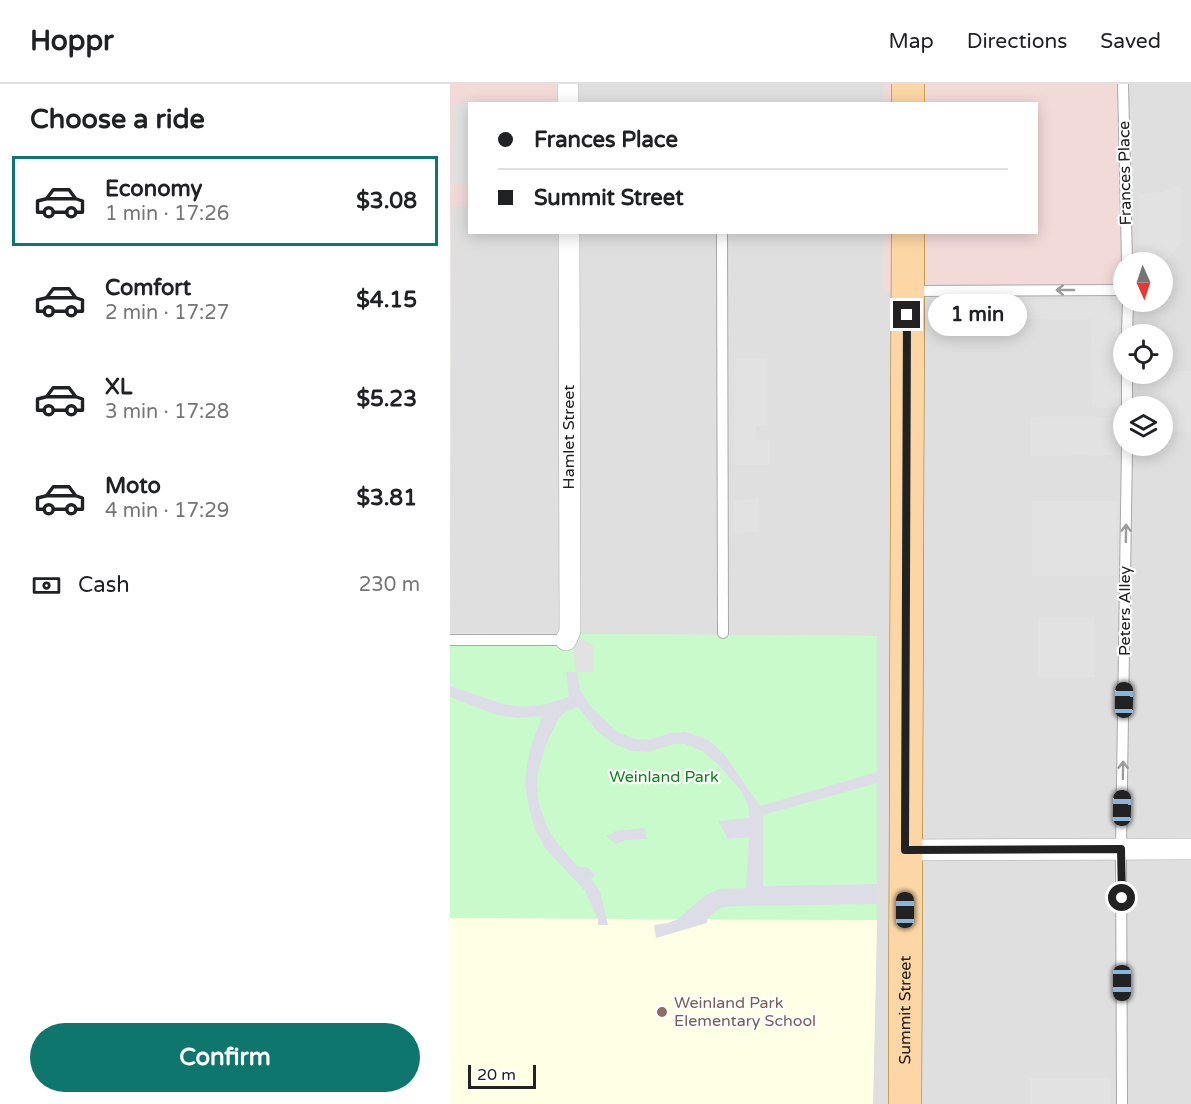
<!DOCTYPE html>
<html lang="en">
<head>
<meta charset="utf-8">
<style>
  body { margin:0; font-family:"Varela Round",sans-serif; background:#f6f6f6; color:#202124; height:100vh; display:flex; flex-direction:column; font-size:22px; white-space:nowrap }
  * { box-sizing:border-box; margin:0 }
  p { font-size:20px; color:#757577 }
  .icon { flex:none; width:33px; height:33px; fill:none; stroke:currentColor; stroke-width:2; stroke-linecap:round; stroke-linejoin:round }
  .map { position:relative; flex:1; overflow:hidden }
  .side { display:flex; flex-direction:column; background:#fff; width:450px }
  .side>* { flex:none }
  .banner { position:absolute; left:18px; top:18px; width:570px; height:132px; border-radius:0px; box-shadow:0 3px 15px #0003; display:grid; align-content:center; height:132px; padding:0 30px; background:#fff }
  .needle { width:39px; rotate:177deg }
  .buttons { position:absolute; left:663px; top:168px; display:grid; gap:12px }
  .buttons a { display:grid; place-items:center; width:60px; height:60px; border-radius:50%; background:#fff; box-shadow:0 3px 15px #0003; font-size:30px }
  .scale { position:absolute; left:18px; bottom:15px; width:68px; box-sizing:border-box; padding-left:6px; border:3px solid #222; border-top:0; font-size:16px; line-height:21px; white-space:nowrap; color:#222; -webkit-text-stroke:4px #fff; paint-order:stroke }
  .end { position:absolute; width:27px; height:27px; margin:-14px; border:8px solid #222; background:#fff; box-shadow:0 0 0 3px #fff }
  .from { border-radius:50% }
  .bubble { position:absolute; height:42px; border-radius:21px; background:#fff; box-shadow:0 3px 15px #0003; font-size:20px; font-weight:700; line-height:42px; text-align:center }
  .car { position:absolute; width:18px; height:36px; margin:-18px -9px; border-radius:8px; box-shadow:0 0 4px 2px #0007; background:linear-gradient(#222 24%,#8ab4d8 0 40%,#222 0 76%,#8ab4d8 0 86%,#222 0) }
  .banner b { display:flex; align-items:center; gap:21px; height:57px; font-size:22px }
  .banner b+b { border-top:2px solid #e0e0e0 }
  .banner i { width:15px; height:15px; background:#202124 }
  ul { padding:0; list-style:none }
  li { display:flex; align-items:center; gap:18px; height:90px; margin:0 12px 9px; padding:0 18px; border:3px solid transparent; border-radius:0px }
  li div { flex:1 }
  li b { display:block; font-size:22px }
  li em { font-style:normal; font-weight:700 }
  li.active { border-color:#0f766e }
  li>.icon { width:54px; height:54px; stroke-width:1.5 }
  h2 { padding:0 30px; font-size:27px; line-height:72px }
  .pay { display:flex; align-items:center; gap:15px; height:66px; padding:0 30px; font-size:22px }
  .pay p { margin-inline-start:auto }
  .cta { display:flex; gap:12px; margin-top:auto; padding:12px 30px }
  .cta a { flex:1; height:69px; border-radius:36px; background:#0f766e; color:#fff; font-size:24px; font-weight:700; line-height:69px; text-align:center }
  header { display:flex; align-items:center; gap:36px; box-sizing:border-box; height:84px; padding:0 30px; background:#fff; border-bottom:2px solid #e0e0e0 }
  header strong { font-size:28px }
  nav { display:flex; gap:33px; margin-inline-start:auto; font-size:21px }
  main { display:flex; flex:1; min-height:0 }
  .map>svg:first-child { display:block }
  .residential { fill:#e0dfdf; fill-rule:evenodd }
  .commercial { fill:#f2dad9 }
  .education { fill:#ffffe5 }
  .park { fill:#c8facc }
  .parking { fill:#e2e2e2 }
  .plaza { fill:#dddde8 }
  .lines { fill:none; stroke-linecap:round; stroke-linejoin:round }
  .service-casing { stroke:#a9a9a9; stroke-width:12 }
  .minor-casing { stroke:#a9a9a9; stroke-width:22 }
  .primary-casing { stroke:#a06b00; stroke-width:34 }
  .service { stroke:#fff; stroke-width:10 }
  .minor { stroke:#fff; stroke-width:21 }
  .primary { stroke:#fcd6a4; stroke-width:33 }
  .oneway { stroke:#9c9c9c }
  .route { stroke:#222; stroke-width:8 }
  .education-dot { fill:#8d6e63; stroke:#fff; stroke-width:2 }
  .labels { text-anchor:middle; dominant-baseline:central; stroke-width:4.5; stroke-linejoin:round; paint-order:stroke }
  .street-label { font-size:16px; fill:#222; stroke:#fff }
  .park-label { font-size:16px; fill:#0c8416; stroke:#fff }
  .education-label { font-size:16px; fill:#785e54; stroke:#fff; text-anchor:start }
</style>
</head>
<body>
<header>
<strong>Hoppr</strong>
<nav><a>Map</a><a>Directions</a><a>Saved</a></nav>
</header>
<main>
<section class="side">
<h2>Choose a ride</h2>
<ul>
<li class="active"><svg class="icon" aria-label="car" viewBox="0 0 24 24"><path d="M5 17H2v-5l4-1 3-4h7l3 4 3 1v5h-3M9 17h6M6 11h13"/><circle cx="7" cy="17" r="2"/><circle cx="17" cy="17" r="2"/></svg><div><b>Economy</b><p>1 min · 17:26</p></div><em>$3.08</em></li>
<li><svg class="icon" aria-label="car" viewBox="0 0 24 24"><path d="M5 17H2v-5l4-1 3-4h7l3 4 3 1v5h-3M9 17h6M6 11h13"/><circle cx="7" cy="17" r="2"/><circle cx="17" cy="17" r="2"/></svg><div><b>Comfort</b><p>2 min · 17:27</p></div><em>$4.15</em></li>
<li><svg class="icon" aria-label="car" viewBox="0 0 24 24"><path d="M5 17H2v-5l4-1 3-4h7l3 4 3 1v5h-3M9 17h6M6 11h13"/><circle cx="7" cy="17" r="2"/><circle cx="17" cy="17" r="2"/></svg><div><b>XL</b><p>3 min · 17:28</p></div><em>$5.23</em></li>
<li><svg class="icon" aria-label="car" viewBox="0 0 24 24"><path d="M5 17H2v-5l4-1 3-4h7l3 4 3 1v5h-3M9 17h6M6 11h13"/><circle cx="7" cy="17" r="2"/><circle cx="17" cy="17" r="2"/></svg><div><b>Moto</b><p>4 min · 17:29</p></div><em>$3.81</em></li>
</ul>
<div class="pay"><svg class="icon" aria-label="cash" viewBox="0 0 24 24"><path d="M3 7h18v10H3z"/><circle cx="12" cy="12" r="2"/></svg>Cash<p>230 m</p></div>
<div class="cta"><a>Confirm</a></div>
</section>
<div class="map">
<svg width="741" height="1020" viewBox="0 0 741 1020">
  <rect width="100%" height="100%" fill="#f2efe9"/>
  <g class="residential">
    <rect x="123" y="0" width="310" height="19"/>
    <path d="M674,0H741V1020H423L427,836V552L0,549L1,122H19L20,148L433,149V207L673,208L674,218H712V178H674ZM674,250H712V290H674ZM674,322H712V362H674Z"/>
  </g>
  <g class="commercial">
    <polygon points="0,0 123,0 123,19 20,20 19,122 1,123 0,220"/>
    <polygon points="433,0 674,0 673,208 433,207 433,149 586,148 586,20 433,19"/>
  </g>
  <polygon class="education" points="0,834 427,836 423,1020 0,1020"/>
  <polygon class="park" points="0,549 427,552 427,836 0,834"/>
  <g class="parking">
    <polygon points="3,19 19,20 19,114 19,99 2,99"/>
    <polygon points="731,101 732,158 713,180 688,178 689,110 708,110"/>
    <polygon points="669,216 669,323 642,323 641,235 515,235 515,217"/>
    <polygon points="285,274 317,274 317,342 306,342 306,356 320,356 320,381 285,381"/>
    <polygon points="713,287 741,287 741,348 713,348 712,322 690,322 690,290 712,290"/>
    <polygon points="665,333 665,371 581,372 580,334"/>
    <polygon points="309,415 309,448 284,449 284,416"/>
    <rect x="582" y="417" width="85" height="75"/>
    <polygon points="588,534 644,534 645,593 588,593"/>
    <polygon points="130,553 143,562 143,588 126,588 123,565"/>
    <polygon points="579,994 660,994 660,1020 580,1020"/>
  </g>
  <g class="plaza">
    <polygon points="116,588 127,588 130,606 140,622 167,648 185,655 199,656 221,649 235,648 258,656 274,670 310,722 427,688 427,699 313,731 313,802 427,800 427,820 286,822 272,823 263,829 257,835 257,839 206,854 204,841 218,839 228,835 256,811 269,805 296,804 299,753 278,755 268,737 299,734 299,724 292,708 268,680 252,667 235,660 224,660 198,668 182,667 164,660 147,647 128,623 115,628 108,635 95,663 88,688 87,701 89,721 98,745 109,761 128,783 137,783 145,790 141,795 150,808 158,841 148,841 148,835 135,807 95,764 85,745 79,724 75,698 77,681 81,662 92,632 69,634 47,631 0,613 0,602 53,620 72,623 92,621 119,613"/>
    <polygon points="195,744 196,755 176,756 166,760 156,752 166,747"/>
  </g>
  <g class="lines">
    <g class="service-casing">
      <g id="service">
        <polyline points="673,0 677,178"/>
        <polyline points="272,148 273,549"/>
        <polyline points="461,207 674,206"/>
        <polyline points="677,250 678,218"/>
        <polyline points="677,322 677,290"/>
        <polyline points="0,556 116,556"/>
        <polyline points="672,1020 671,765 677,362"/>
      </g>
    </g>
    <g class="minor-casing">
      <g id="minor">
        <polyline points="118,20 118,0"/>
        <polyline points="116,556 120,547 119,148"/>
        <polyline points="455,766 741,765"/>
      </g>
    </g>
    <g class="primary-casing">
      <g id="primary">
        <polyline points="458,20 458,0"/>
        <path id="s1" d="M455,1020L458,148"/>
      </g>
    </g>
    <use href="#service" class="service"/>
    <use href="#minor" class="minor"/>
    <use href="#primary" class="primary"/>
  </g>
  <defs><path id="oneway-shaft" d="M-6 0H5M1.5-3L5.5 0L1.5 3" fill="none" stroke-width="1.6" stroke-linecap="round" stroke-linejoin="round" transform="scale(1.5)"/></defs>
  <g class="oneway">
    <use href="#oneway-shaft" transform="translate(615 206) rotate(180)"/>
    <use href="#oneway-shaft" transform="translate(676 449) rotate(-89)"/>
    <use href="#oneway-shaft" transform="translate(673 686) rotate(-89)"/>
  </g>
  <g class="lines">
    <polyline class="route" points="457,231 455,766 671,765 672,814"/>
  </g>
  <circle class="education-dot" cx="212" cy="928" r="6"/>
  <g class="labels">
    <g class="street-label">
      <text transform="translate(675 89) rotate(-91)">Frances Place</text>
      <text transform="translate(119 353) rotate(-90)">Hamlet Street</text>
      <text transform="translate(675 527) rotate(-90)">Peters Alley</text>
      <text stroke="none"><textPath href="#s1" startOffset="94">Summit Street</textPath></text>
    </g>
    <g class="park-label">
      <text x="214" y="693">Weinland Park</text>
    </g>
    <g class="education-label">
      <text x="224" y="919">Weinland Park<tspan x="224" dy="18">Elementary School</tspan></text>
    </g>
  </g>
</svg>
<div class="buttons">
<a><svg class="needle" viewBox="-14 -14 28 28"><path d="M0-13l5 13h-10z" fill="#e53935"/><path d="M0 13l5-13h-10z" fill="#757577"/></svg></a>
<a><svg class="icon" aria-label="locate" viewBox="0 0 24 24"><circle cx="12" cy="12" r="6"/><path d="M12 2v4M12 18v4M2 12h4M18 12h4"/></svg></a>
<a><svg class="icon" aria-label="layers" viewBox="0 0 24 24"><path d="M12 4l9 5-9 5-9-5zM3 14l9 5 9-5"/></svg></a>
</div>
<div class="scale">20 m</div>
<i class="end from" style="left:672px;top:814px"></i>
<i class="end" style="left:457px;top:231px"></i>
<div class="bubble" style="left:478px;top:210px;width:99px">1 min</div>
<i class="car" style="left:674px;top:616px;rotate:1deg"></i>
<i class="car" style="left:672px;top:724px;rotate:1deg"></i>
<i class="car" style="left:455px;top:826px;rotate:0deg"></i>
<i class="car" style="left:672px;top:899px;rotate:180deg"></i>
<div class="banner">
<b><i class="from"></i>Frances Place</b>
<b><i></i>Summit Street</b>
</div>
</div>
</main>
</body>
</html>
